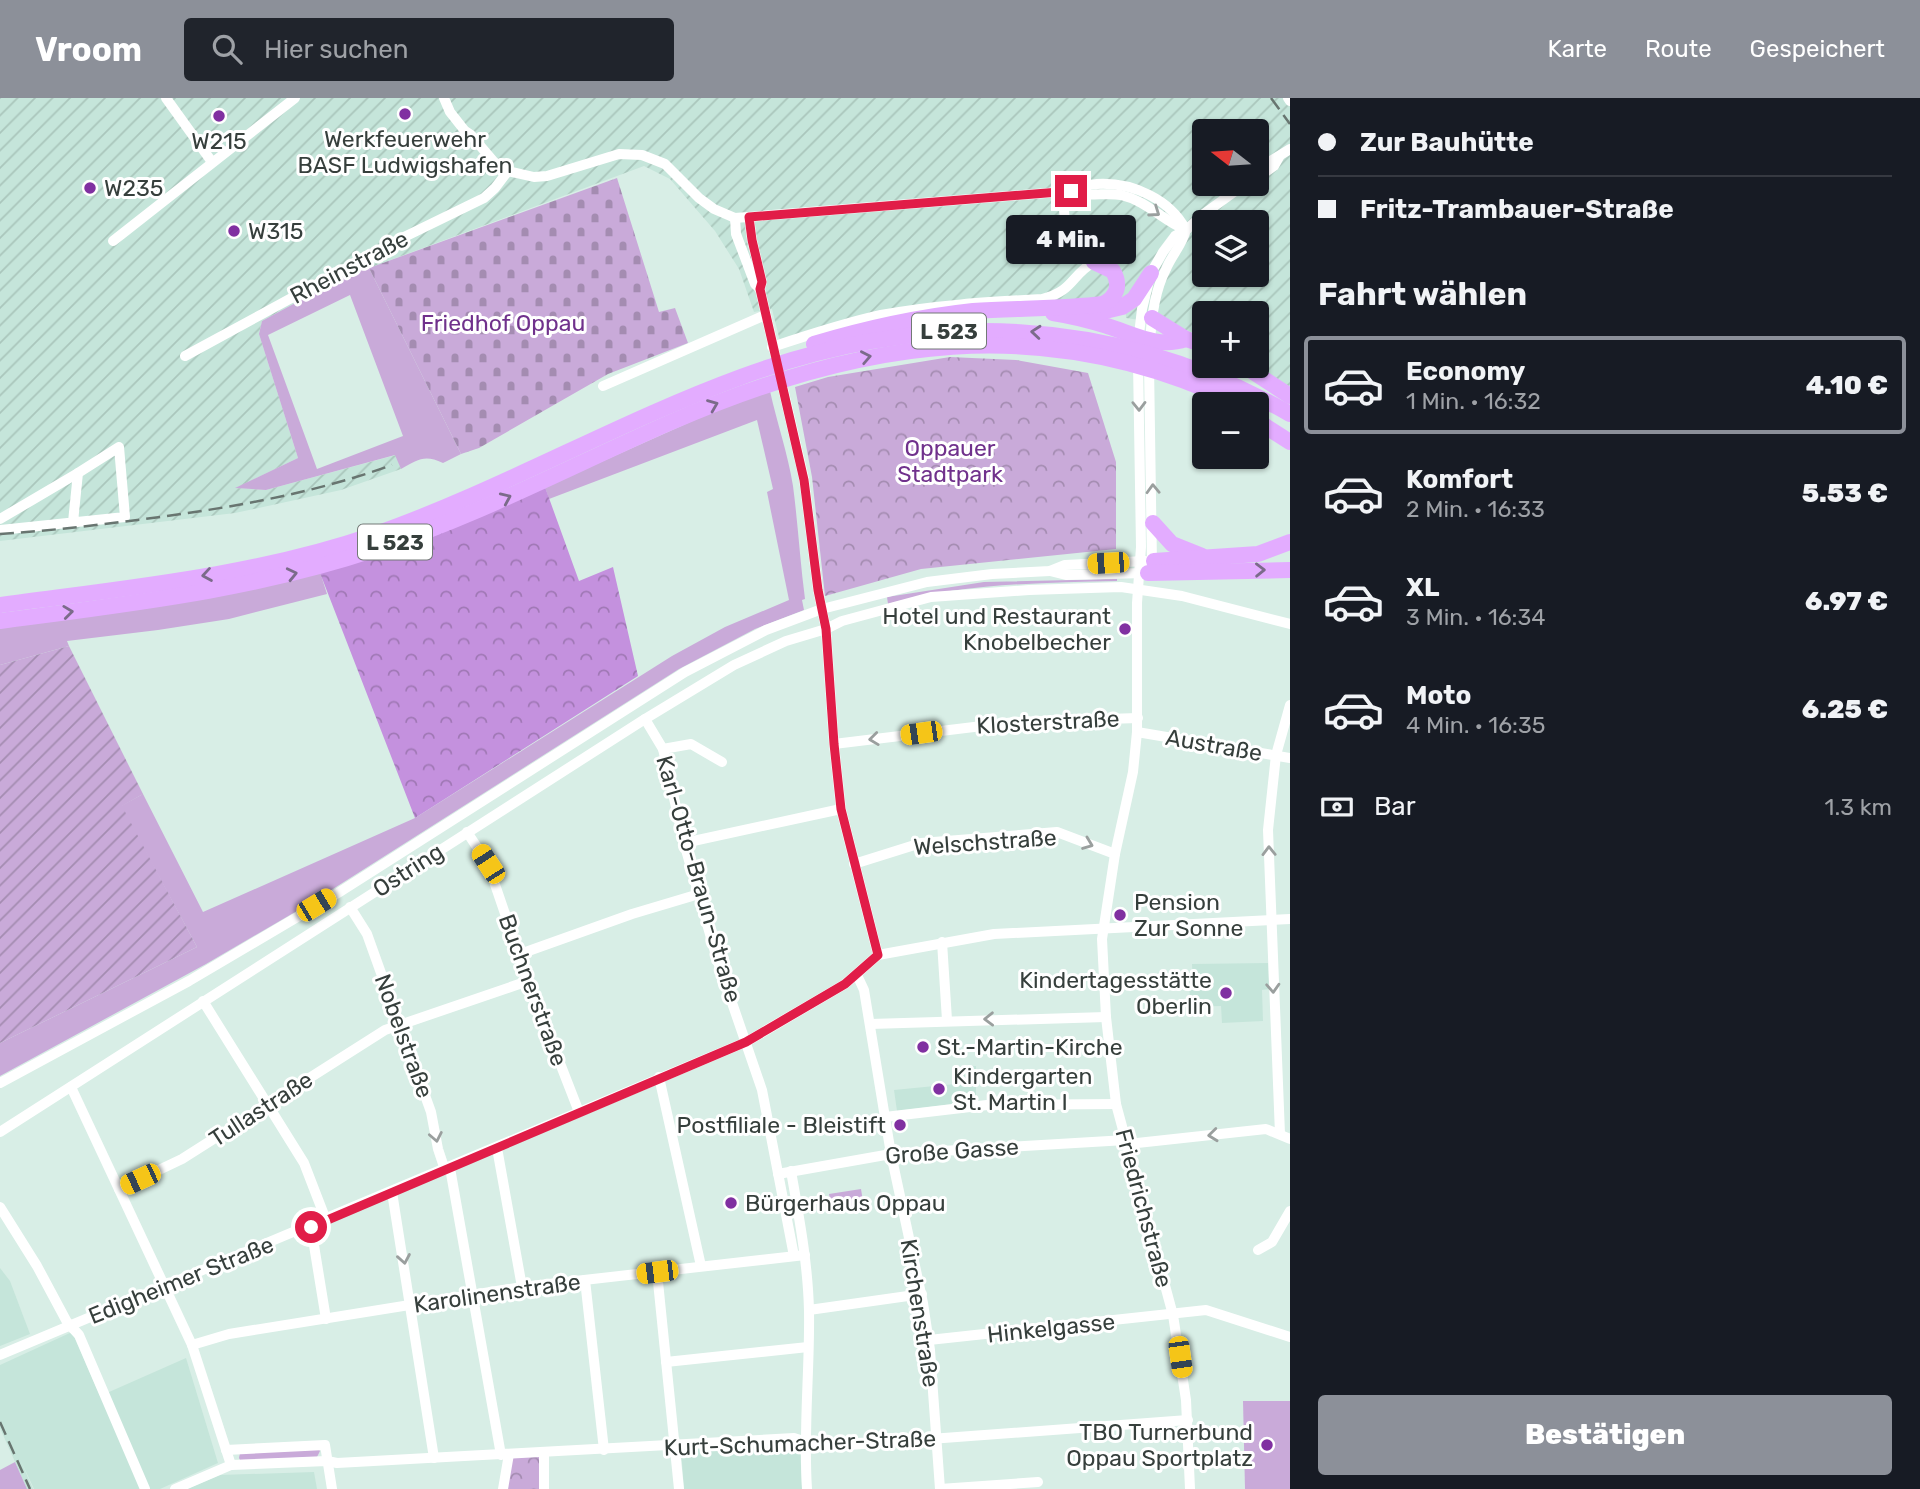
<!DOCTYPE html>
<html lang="de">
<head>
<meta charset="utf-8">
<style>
  body { margin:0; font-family:Rubik,sans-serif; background:#20242c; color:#f1f3f6; height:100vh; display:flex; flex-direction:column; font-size:26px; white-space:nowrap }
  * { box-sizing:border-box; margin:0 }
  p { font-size:23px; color:#9ea1a6 }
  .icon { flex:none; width:38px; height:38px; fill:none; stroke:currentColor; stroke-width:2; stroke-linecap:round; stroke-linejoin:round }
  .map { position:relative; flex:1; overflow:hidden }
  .side { display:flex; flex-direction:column; background:#171b24; width:630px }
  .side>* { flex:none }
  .hud { display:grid; align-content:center; height:154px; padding:0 28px; background:#171b24 }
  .needle { width:46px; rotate:287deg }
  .controls { position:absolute; left:1192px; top:21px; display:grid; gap:14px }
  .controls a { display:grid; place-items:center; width:77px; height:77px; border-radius:7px; background:#171b24; box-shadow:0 2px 5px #0004; font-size:35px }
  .end { position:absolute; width:32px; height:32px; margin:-16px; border:9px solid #e11d48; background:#fff; box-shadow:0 0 0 4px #fff }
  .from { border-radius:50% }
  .bubble { position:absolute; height:49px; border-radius:7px; background:#171b24; box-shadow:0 2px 5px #0004; font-size:23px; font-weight:800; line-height:49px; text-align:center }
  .car { position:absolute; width:21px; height:42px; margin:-21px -10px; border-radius:9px; box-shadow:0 0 5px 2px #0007; background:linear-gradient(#f5c518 24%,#345 0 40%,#f5c518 0 76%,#345 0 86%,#f5c518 0) }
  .hud b { display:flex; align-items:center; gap:24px; height:66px; font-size:26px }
  .hud b+b { border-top:2px solid #363941 }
  .hud i { width:18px; height:18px; background:#f1f3f6 }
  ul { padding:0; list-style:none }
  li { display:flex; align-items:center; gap:21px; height:98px; margin:0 14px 10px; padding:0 14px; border:4px solid transparent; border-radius:7px }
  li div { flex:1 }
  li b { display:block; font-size:26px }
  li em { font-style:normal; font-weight:800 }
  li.selected { border-color:#8c9099 }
  li>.icon { width:63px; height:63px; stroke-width:1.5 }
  h2 { padding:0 28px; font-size:32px; line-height:84px }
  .pay { display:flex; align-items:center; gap:18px; height:77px; padding:0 28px; font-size:26px }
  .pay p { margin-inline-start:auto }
  .button { display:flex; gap:14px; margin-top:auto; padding:14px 28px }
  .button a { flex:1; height:80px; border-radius:7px; background:#8c9099; color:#fff; font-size:28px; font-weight:800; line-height:80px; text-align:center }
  header { display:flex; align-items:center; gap:42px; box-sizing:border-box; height:98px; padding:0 35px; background:#8c9099; color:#fff }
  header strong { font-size:33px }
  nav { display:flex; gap:38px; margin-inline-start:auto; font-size:24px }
  .search { width:490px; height:63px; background:#20242c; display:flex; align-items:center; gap:18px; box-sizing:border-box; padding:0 24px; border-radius:7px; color:#9ea1a6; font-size:26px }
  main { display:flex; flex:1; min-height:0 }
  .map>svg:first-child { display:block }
  .built { fill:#c5e5da }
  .industrial { fill:url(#industrial-furrows); fill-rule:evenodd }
  .grass { fill:#c9aad9; fill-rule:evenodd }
  .forest { fill:url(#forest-crowns) }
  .cemetery { fill:url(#cemetery-stones) }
  .park { fill:url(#park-crowns) }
  .garden { fill:url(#garden-furrows) }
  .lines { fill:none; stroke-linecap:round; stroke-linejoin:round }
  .minor { stroke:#fff; stroke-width:10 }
  .highway { stroke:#e3acff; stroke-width:16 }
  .rail { stroke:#687570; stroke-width:2.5; stroke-dasharray:14 7; stroke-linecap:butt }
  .oneway { stroke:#9a9f9e }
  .oneway2 { stroke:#7b6b8a }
  .route { stroke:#e11d48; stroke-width:9 }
  .poi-dot { fill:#8030a1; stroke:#fff; stroke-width:2.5 }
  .labels { text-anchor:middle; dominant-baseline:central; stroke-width:6; stroke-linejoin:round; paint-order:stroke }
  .shield { fill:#fff; stroke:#727976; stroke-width:2 }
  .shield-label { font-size:21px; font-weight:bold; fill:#363f3c }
  .poi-label { font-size:23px; fill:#363f3c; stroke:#fff; text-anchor:start }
  .street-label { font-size:23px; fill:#363f3c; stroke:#fff }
  .park-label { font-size:23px; fill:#70318c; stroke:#fff }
</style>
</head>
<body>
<header>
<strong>Vroom</strong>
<div class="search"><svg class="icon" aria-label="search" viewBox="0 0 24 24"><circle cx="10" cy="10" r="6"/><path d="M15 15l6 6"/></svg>Hier suchen</div>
<nav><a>Karte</a><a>Route</a><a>Gespeichert</a></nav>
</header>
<main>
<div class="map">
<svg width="1290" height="1391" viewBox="0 0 1290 1391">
  <defs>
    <pattern id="industrial-furrows" width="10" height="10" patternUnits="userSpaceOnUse" patternTransform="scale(1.75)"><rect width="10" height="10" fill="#c5e5da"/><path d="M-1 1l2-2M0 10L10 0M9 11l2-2" fill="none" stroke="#aac6bc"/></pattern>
    <pattern id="forest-crowns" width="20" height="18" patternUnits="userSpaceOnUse" patternTransform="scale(1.75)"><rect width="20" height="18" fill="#c491de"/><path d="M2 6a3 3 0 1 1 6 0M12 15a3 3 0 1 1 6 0" fill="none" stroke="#a078b5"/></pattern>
    <pattern id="cemetery-stones" width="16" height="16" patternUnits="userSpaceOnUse" patternTransform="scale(1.75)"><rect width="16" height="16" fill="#c9aad9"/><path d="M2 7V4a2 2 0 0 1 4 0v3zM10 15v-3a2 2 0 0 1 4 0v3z" fill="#a48cb1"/></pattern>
    <pattern id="park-crowns" width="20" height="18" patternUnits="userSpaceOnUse" patternTransform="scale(1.75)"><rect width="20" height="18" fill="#c9aad9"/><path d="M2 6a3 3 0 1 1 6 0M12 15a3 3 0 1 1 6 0" fill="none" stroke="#a48cb1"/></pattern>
    <pattern id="garden-furrows" width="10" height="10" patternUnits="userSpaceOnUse" patternTransform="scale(1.75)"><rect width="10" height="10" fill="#c9aad9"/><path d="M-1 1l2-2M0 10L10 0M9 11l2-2" fill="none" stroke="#a48cb1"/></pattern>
  </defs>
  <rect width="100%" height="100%" fill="#d8eee6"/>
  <g class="built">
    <polygon points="1268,865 1269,891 1262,892 1263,923 1222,925 1221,908 1191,909 1189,888 1193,887 1192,866"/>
    <polygon points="976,968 976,1003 897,1013 894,992 955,986 953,969"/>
    <polygon points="0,1170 10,1183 30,1236 0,1248"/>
    <polygon points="72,1234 100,1298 186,1260 218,1365 160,1391 34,1391 20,1361 33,1391 27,1391 0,1330 0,1267"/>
    <polygon points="800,1347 802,1391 684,1391 681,1352"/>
    <polygon points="314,1374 317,1391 187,1391 220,1377"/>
  </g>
  <path class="industrial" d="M0,0H1290V289L1256,268V215H1204V238L1167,226L1126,220L1125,202L780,243L772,211L754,214L739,171L715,133L670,81L644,68L369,170H360L262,223L259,236L298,360L236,390L266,392L396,357L401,371L341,392L235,415L0,443ZM1204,33H1256V86H1204ZM1204,124H1256V177H1204Z"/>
  <g class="grass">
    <path d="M360,170H369L461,356L443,365C424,356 418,362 401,371L395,357L266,392L235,390L298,360L259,236L262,223ZM350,197L403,338L317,371L268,237Z"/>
    <path d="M770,293C777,325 788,356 793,388C798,426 800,463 805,501L802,502L804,512L755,531L679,571L314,803L206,866L0,978V945L197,849L121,708L143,696L203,814L415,720L672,558L725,529L789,502L767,394L773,391L757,322L549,401L545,389L717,312Z"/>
    <polygon points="320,474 327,496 229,521 158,532 67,543 69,548 0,567 0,529"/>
    <path d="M1117,481V483C1038,485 965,485 888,506L887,499L984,484Z"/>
    <polygon points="861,1091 864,1110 832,1111 829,1096"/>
    <polygon points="1243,1303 1290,1303 1290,1391 1245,1391"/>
    <polygon points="318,1350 320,1353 317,1359 240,1362 239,1360 240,1355"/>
    <polygon points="15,1364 27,1391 0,1391 0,1372"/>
  </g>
  <polygon class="forest" points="545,389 579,483 613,469 638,578 415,720 320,475"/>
  <polygon class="cemetery" points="617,80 659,214 675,210 688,245 608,276 479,350 461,356 369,170"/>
  <g class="park">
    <polygon points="950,259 1016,262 1088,275 1116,364 1116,451 921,471 825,498 812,379 795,289 828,279"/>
    <polygon points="541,1358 541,1391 506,1391 511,1360"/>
  </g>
  <polygon class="garden" points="69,548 143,696 122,708 197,849 0,945 0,567"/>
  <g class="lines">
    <g class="minor">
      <polyline points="166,0 212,64"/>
      <path d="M444,0L450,14L465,33L471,37L494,64L508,73L534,79L547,78L619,56L642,57L665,66L699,100L714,111L735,120L1071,93C1079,87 1088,87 1097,86C1132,84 1170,101 1186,132"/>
      <polyline points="1288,0 1290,3"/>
      <polyline points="1256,72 1290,51"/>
      <polyline points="1256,81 1274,68 1279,59"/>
      <path d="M1063,93C1065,124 1062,151 1094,164"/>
      <path d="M1071,93C1083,100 1106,94 1121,97C1147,103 1163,123 1186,132"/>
      <polyline points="749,119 752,142 762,184 760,191 804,381 818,492 826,531 834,646 841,711 878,857"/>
      <polyline points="735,120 736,136 755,186 760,191"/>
      <polyline points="113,143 295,0"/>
      <polyline points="1138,245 1142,211 1151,175 1163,154 1175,138 1186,132 1205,115 1245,86"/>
      <path d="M1150,247C1151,221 1154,194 1166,171C1172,157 1182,147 1186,132"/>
      <path d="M772,249C808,237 844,225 881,217C934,207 988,204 1042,201C1074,193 1071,177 1094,164"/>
      <polyline points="185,258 398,142 484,100 495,90 508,73"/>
      <polyline points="1138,264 1141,449 1137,505 1137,634 1133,674 1115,756 1102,841 1106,919 1116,1006 1173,1217 1186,1302 1190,1391"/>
      <polyline points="1149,266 1152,467"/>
      <polyline points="603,288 765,217"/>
      <polyline points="0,421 78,375"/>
      <polyline points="0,432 125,419 119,349 78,375 73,424"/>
      <polyline points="1050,473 1066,477 1145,475"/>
      <polyline points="645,621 663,651 684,745 717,861 762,992 794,1158"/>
      <polyline points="1137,634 1290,660"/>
      <polyline points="834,646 1015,624 1138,620"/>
      <polyline points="663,651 691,646 722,664"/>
      <polyline points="467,734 488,766 528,883 579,1014"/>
      <polyline points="684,745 841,711"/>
      <polyline points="854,766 921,745 1057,734 1115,756"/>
      <polyline points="350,809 367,836 400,928 431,1014 438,1051 445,1072"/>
      <polyline points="942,844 947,922"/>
      <polyline points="520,856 632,816 699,796"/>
      <polyline points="857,877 864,892 891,1056 923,1205 930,1252 940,1391"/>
      <polyline points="203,903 304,1065 326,1122"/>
      <polyline points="870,926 1106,919"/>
      <polyline points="659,979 701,1168"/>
      <polyline points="0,985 189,883 338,795 685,574 766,532 822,511 927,484 992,476 1050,473 1065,467 1145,463"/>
      <polyline points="71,989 192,1247 231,1367"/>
      <polyline points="885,1019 987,1007 1116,1006"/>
      <polyline points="0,1034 645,621 734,567 786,543 826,531 842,523 931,499 1029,492 1121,489 1182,498 1290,526"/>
      <polyline points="1280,1036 1268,732 1276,657 1290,607"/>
      <polyline points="1128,1046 1266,1031 1290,1041"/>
      <polyline points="497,1050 522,1189"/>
      <polyline points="450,1070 501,1357"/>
      <path d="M791,1073C799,1119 808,1166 809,1213C810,1272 803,1331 807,1391"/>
      <polyline points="778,1076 891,1056 1126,1042"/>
      <polyline points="119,1091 182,1061 385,932 528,883"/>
      <polyline points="392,1094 434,1360"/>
      <polyline points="0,1109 37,1168 67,1224 79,1237 145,1391"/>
      <polyline points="311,1129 326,1221"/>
      <polyline points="1258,1152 1272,1144 1290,1113"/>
      <polyline points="657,1174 679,1391"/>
      <polyline points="585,1182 604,1352"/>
      <polyline points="809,1212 922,1196"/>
      <polyline points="929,1242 1206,1212 1290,1239"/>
      <polyline points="192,1247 229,1236 522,1189 805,1157"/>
      <polyline points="0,1257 746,944 845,886 878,857 994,836 1290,821"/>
      <polyline points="666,1264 808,1249"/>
      <polyline points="226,1352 325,1347 332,1391"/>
      <polyline points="544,1355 544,1391"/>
      <polyline points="175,1391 231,1367 327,1363 337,1365 794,1340 822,1349 1188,1322"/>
      <polyline points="503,1391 509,1356"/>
      <polyline points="940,1391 1038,1384"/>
    </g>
    <g class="highway">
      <path d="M1053,215C1072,218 1089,222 1107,228C1134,236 1157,251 1186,241"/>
      <polyline points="1097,215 1122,209 1134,201 1151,175"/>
      <polyline points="1152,220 1186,241 1204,247"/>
      <path d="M814,246C867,230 918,219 973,213C1016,210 1061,211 1103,206C1117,199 1121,187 1113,173L1094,164"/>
      <polyline points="1244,268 1290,298"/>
      <polyline points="1256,319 1265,328 1290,344"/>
      <polyline points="1153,425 1172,446 1202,458"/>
      <polyline points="1154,463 1258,456 1290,444"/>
      <polyline points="1148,475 1290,472"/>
      <path d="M0,507C125,490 253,478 373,437C499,393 616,325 741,279C928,210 1115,216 1290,316"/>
      <path d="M0,523C127,506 254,492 376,451C477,418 571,368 669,325C860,241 1045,212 1239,306"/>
    </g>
    <g class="rail">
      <polyline points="1271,0 1290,26"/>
      <path d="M0,436C48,433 97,427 145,421C229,410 312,396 392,367"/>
      <polyline points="0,1324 30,1391"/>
    </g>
  </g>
  <defs><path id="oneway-chevron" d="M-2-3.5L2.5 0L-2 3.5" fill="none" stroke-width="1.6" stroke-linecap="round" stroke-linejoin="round" transform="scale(1.75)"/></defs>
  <g class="oneway">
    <use href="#oneway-chevron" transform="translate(1155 114) rotate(35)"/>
    <use href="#oneway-chevron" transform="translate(1139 308) rotate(89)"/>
    <use href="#oneway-chevron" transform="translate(1153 391) rotate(-92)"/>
    <use href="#oneway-chevron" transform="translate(874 641) rotate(173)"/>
    <use href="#oneway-chevron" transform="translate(1088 746) rotate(21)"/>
    <use href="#oneway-chevron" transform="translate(1269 753) rotate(-91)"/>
    <use href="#oneway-chevron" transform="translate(1273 890) rotate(87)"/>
    <use href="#oneway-chevron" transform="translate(989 921) rotate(179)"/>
    <use href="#oneway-chevron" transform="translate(1213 1037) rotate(174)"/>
    <use href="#oneway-chevron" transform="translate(436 1039) rotate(79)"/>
    <use href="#oneway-chevron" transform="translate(404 1161) rotate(80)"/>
  </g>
  <g class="oneway2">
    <use href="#oneway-chevron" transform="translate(1036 234) rotate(-175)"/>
    <use href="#oneway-chevron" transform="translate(866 259) rotate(-11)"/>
    <use href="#oneway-chevron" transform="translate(713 307) rotate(-22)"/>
    <use href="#oneway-chevron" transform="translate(506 400) rotate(-24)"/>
    <use href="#oneway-chevron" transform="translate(1260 472) rotate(-1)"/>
    <use href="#oneway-chevron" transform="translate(292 476) rotate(-13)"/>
    <use href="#oneway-chevron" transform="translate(207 477) rotate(171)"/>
    <use href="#oneway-chevron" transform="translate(68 514) rotate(-7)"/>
  </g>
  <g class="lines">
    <polyline class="route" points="311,1129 746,944 845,886 878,857 841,711 834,646 826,531 818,492 804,382 760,191 762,184 752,142 749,119 1071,93"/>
  </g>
  <g class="poi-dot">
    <circle cx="405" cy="16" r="7"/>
    <circle cx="219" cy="18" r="7"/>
    <circle cx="90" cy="90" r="7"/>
    <circle cx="234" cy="133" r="7"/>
    <circle cx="1125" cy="531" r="7"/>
    <circle cx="1120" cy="817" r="7"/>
    <circle cx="1226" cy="895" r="7"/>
    <circle cx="923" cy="949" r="7"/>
    <circle cx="939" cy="991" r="7"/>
    <circle cx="900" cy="1027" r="7"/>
    <circle cx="731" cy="1105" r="7"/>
    <circle cx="1267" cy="1347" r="7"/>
  </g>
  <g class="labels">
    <g class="shield">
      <rect x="912" y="215.5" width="74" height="35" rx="5"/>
      <rect x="358" y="426.5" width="74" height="35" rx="5"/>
    </g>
    <g class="shield-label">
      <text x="949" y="233">L 523</text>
      <text x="395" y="444">L 523</text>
    </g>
    <g class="poi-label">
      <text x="405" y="41" text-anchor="middle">Werkfeuerwehr<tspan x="405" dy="26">BASF Ludwigshafen</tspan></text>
      <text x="219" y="43" text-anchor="middle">W215</text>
      <text x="104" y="90">W235</text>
      <text x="248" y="133">W315</text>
      <text x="1111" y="518" text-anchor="end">Hotel und Restaurant<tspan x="1111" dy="26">Knobelbecher</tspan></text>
      <text x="1134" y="804">Pension<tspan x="1134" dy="26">Zur Sonne</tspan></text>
      <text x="1212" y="882" text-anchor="end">Kindertagesstätte<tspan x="1212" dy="26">Oberlin</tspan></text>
      <text x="937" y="949">St.-Martin-Kirche</text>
      <text x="953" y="978">Kindergarten<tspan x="953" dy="26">St. Martin I</tspan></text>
      <text x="886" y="1027" text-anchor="end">Postfiliale - Bleistift</text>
      <text x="745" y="1105">Bürgerhaus Oppau</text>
      <text x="1253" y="1334" text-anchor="end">TBO Turnerbund<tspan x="1253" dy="26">Oppau Sportplatz</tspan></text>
    </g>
    <g class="street-label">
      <text transform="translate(349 169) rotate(-28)">Rheinstraße</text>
      <text transform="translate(1048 624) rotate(-3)">Klosterstraße</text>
      <text transform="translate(1214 647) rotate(10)">Austraße</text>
      <text transform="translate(985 744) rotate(-4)">Welschstraße</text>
      <text transform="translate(408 772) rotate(-33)">Ostring</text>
      <text transform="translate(699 781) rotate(74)">Karl-Otto-Braun-Straße</text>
      <text transform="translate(533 892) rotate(70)">Buchnerstraße</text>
      <text transform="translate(404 938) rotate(70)">Nobelstraße</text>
      <text transform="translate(261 1011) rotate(-33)">Tullastraße</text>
      <text transform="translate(952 1053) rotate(-4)">Große Gasse</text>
      <text transform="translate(1144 1110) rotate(75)">Friedrichstraße</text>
      <text transform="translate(181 1182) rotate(-22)">Edigheimer Straße</text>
      <text transform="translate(497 1195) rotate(-8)">Karolinenstraße</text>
      <text transform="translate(920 1215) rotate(81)">Kirchenstraße</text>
      <text transform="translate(1051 1230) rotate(-6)">Hinkelgasse</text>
      <text transform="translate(800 1345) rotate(-2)">Kurt-Schumacher-Straße</text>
    </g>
    <g class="park-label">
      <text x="503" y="225">Friedhof Oppau</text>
      <text x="950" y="350">Oppauer<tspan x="950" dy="26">Stadtpark</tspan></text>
    </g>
  </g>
</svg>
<div class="controls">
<a><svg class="needle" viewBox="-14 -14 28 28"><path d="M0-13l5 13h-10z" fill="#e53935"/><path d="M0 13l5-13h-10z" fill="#9ea1a6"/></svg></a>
<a><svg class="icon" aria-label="layers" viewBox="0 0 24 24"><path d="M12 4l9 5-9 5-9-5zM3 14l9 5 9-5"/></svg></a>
<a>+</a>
<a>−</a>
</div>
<i class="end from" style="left:311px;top:1129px"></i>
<i class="end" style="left:1071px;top:93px"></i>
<div class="bubble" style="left:1006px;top:117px;width:130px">4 Min.</div>
<i class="car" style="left:1108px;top:465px;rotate:267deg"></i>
<i class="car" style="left:921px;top:635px;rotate:262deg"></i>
<i class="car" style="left:488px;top:766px;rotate:327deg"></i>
<i class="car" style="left:316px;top:807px;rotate:59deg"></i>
<i class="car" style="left:140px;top:1081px;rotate:245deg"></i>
<i class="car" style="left:657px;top:1174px;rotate:263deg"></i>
<i class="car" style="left:1180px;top:1259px;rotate:172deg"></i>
</div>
<section class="side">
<div class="hud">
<b><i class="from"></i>Zur Bauhütte</b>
<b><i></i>Fritz-Trambauer-Straße</b>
</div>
<h2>Fahrt wählen</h2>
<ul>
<li class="selected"><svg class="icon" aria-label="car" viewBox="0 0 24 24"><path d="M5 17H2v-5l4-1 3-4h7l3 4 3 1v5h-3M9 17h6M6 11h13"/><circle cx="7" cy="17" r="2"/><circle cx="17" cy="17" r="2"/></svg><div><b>Economy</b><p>1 Min. · 16:32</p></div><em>4.10 €</em></li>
<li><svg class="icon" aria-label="car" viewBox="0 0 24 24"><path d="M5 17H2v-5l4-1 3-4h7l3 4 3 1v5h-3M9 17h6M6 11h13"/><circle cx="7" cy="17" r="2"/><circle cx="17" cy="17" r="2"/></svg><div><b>Komfort</b><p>2 Min. · 16:33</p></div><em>5.53 €</em></li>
<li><svg class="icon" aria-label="car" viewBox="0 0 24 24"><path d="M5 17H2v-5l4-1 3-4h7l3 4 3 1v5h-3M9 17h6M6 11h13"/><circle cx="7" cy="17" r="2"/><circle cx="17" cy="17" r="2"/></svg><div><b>XL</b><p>3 Min. · 16:34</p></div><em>6.97 €</em></li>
<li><svg class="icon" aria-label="car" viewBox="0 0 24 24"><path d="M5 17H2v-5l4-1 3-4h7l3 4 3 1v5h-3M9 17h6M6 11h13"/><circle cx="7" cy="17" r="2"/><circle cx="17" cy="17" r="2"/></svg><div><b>Moto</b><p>4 Min. · 16:35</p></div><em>6.25 €</em></li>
</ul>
<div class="pay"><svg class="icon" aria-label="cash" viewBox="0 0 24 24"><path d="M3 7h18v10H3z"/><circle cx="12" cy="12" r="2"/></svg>Bar<p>1.3 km</p></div>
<div class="button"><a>Bestätigen</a></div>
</section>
</main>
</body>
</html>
